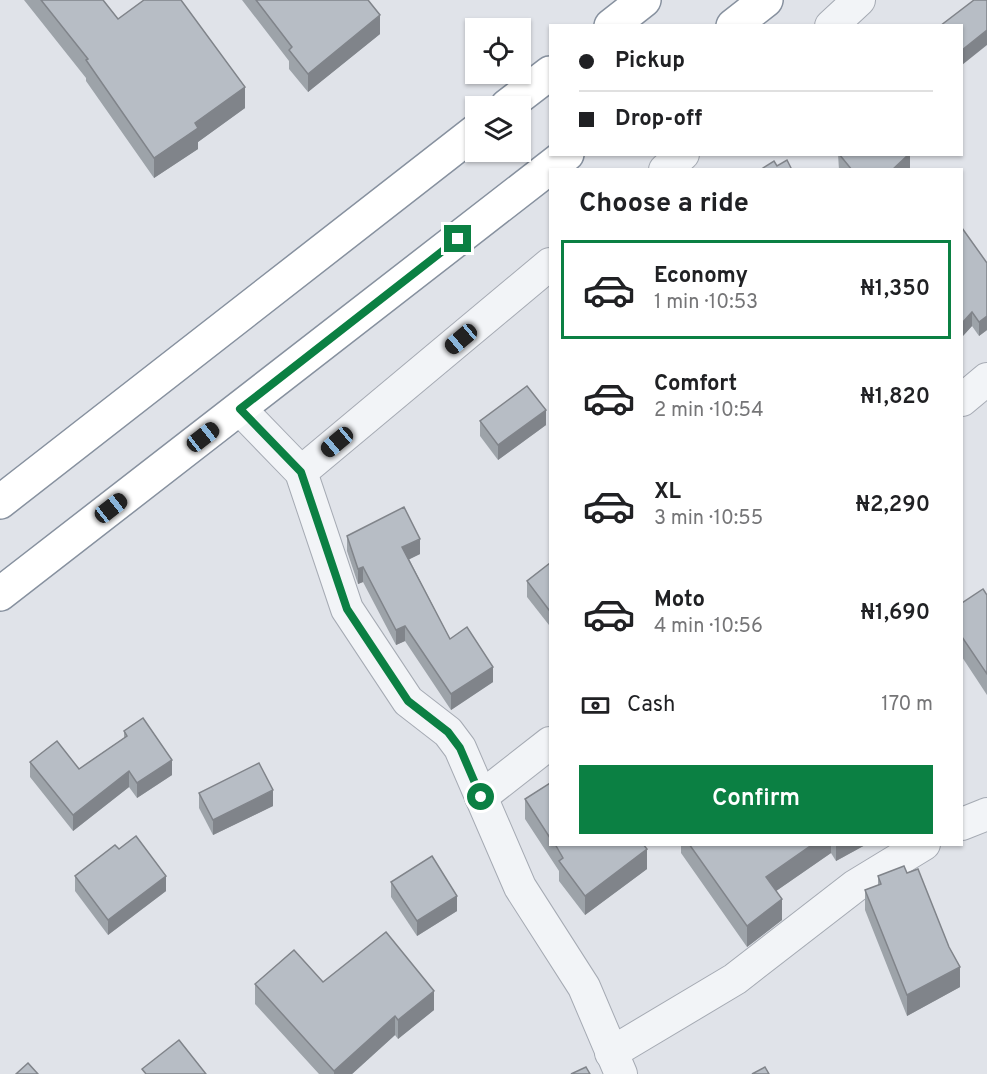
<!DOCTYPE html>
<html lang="en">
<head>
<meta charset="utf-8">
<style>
  body { margin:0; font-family:Overpass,sans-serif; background:#f6f6f6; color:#202124; height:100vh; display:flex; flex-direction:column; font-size:22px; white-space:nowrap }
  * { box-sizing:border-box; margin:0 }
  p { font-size:20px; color:#757577 }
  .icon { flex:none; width:33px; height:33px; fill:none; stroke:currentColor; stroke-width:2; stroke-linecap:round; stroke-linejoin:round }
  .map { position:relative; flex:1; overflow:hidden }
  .panel { position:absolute; left:549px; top:168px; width:414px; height:678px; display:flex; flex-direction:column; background:#fff; border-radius:0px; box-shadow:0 2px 4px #0004 }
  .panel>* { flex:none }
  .banner { position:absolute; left:549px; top:24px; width:414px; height:132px; border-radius:0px; box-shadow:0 2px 4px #0004; display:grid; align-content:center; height:132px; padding:0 30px; background:#fff }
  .buttons { position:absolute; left:465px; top:18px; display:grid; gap:12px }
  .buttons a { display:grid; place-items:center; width:66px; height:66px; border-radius:0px; background:#fff; box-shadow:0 2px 4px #0004; font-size:30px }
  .end { position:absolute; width:27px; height:27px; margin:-14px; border:8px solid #0b8043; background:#fff; box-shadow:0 0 0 3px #fff }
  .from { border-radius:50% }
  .car { position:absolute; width:18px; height:36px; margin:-18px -9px; border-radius:8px; box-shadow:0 0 4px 2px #0007; background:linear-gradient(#222 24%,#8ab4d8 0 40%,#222 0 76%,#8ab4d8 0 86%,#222 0) }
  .banner b { display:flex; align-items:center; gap:21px; height:57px; font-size:22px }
  .banner b+b { border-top:2px solid #e0e0e0 }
  .banner i { width:15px; height:15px; background:#202124 }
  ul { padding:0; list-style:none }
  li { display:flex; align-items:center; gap:18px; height:99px; margin:0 12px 9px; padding:0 18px; border:3px solid transparent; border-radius:0px }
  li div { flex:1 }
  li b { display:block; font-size:22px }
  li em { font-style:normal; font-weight:600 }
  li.selected { border-color:#0b8043 }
  li>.icon { width:54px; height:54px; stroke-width:1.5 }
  h2 { padding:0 30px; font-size:27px; line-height:72px }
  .pay { display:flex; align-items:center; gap:15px; height:66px; padding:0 30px; font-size:22px }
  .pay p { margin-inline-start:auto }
  .cta { display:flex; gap:12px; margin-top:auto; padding:12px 30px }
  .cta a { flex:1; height:69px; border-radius:0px; background:#0b8043; color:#fff; font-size:24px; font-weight:600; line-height:69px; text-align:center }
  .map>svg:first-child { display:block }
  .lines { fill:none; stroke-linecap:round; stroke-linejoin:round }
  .minor-casing { stroke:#a5aab3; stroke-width:34 }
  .highway-casing { stroke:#87919f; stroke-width:36 }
  .minor { stroke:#f2f4f7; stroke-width:32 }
  .highway { stroke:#fff; stroke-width:33 }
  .wall { fill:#9da3a9 }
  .shaded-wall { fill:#80848a }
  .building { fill:#b7bdc5; stroke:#80848a; stroke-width:1.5 }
  .route { stroke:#0b8043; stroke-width:8 }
</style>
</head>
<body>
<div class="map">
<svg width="987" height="1074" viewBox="0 0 987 1074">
  <rect width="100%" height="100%" fill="#e0e3e9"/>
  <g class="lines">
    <g class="minor-casing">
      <g id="minor">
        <polyline points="831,26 859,0"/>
        <polyline points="665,170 683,154"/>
        <polyline points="962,400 987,379"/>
        <polyline points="240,409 301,472 347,609 408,701 448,732 460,748 520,887 584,987 621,1074"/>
        <polyline points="301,472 550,264"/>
        <polyline points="481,797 550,743"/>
        <polyline points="962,824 987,814"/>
        <polyline points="611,1053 735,979 855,886 924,844"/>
      </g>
    </g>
    <g class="highway-casing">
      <g id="highway">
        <polyline points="611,26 644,0"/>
        <polyline points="733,26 766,0"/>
        <polyline points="507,106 550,73"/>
        <polyline points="0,502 476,131"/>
        <polyline points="0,594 567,154"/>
      </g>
    </g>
    <use href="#minor" class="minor"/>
    <use href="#highway" class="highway"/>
  </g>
  <g class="wall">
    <polygon points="24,0 103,0 118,19 245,108 198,142 198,149 154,178 86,81 86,78"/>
    <polygon points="242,0 368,0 380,34 308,92 289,69 289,61"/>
    <polygon points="838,154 910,154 910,169 909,170 839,170"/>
    <polygon points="987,263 987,330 979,336 972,326 962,337"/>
    <polygon points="480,421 546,425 498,460 480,436"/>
    <polygon points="347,536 420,554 409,559 450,639 493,682 451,710 405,641 396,645 363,582 358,584 347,551"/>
    <polygon points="550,563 549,625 527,597 527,581"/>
    <polygon points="987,595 987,695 962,657 962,603"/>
    <polygon points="124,731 172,775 137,798 129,787 73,831 30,777 30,762 79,769 124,738"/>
    <polygon points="550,783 550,844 643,844 647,869 585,915 559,881 559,871 525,819 525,799"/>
    <polygon points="199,793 273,806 213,835 199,808"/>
    <polygon points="681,844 867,844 836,861 831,853 776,891 782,920 747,947 681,853"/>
    <polygon points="75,876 166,891 108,935 75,891"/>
    <polygon points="878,876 960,987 907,1016 865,910 865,890 878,885"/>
    <polygon points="391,882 457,911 417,936 391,897"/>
    <polygon points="323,982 434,1010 398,1039 395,1035 352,1074 319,1074 255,1004 255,984"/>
  </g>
  <g class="shaded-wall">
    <polygon points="380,15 380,34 308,92 308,74"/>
    <polygon points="987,30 987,45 962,65 962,50"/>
    <polygon points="245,87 245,108 198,142 198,149 154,178 154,158 195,123"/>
    <polygon points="909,154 910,154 910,169 909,170 892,170"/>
    <polygon points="972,312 972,326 962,337 962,323"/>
    <polygon points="987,316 987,330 979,336 979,322"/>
    <polygon points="546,410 546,425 498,460 498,445"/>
    <polygon points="420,539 420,554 402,563 402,547"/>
    <polygon points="363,567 363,582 358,584 358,569"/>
    <polygon points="550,609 550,624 549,625 549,610"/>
    <polygon points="405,626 405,641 396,645 396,630"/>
    <polygon points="493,667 493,682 451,710 451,694"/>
    <polygon points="172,760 172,775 137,798 137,783"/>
    <polygon points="129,771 129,787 73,831 73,815"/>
    <polygon points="273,790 273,806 213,835 213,820"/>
    <polygon points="813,844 831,844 831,853 766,898 766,877"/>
    <polygon points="836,844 867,844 836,861"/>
    <polygon points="647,849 647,869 585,915 585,896"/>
    <polygon points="166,876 166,891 108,935 108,920"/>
    <polygon points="457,896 457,911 417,936 417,921"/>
    <polygon points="782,899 782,920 747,947 747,926"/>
    <polygon points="960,967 960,987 907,1016 907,995"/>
    <polygon points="434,991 434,1010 398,1039 398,1020"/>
    <polygon points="395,1016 395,1035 352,1074 334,1074 334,1071"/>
  </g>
  <g class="building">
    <polygon points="41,0 103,0 118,19 144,0 181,0 245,87 195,123 198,128 154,158 86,60 88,59"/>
    <polygon points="256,0 368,0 380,15 308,74 289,50 292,47"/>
    <polygon points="974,0 987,0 987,30 962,50 962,26 940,26"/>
    <polygon points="839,154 909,154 892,170 852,170"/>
    <polygon points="787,160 792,170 760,170 774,161 777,166"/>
    <polygon points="962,228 987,263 987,316 979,322 972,312 962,323"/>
    <polygon points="527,386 546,410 498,445 480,421"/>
    <polygon points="404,507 420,539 402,547 450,639 467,627 493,667 451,694 405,626 396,630 363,567 358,569 347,536"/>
    <polygon points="550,563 550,609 549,610 527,581"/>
    <polygon points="983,589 987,595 987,674 962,637 962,603"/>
    <polygon points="143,718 172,760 137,783 129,771 73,815 30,762 57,741 79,769 127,736 124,731"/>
    <polygon points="259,763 273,790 213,820 199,793"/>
    <polygon points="550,783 550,838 525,799"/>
    <polygon points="136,836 166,876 108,920 75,876 115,845 119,849"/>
    <polygon points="555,844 643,844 647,849 585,896 559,861 563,858"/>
    <polygon points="689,844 813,844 766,877 782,899 747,926"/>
    <polygon points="432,856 457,896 417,921 391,882"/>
    <polygon points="904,866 907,873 918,869 949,947 960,967 907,995 865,890 881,884 878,876"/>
    <polygon points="386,932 434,991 398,1020 395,1016 334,1071 255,984 294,950 323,982"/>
    <polygon points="179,1040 206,1074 146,1074 142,1069"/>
    <polygon points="28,1063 38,1074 16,1074"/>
    <polygon points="586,1067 590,1074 571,1074"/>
    <polygon points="765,1067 769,1074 752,1074"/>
  </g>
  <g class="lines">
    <polyline class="route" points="458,239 240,409 301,472 347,609 408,701 448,732 460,748 481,797"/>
  </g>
</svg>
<div class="buttons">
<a><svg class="icon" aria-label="locate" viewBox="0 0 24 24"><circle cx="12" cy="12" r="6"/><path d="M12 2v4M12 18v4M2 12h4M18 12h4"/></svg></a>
<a><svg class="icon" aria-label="layers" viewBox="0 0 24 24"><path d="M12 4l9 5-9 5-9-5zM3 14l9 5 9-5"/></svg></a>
</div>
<i class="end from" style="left:481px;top:797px"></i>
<i class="end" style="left:458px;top:239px"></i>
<i class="car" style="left:461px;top:339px;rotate:230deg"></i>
<i class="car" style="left:203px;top:437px;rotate:52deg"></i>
<i class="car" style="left:337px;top:442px;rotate:230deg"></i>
<i class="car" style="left:111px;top:508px;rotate:52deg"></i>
<div class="banner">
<b><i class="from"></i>Pickup</b>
<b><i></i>Drop-off</b>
</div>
<section class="panel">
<h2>Choose a ride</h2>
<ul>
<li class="selected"><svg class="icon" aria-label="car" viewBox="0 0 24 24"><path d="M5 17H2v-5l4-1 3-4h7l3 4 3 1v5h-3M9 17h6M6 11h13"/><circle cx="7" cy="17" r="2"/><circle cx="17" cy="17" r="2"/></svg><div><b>Economy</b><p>1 min · 10:53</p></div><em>₦1,350</em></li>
<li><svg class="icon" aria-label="car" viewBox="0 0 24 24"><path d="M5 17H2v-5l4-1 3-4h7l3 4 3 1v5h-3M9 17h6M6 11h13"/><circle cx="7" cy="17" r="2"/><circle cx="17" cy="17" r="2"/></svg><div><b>Comfort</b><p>2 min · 10:54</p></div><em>₦1,820</em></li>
<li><svg class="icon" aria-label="car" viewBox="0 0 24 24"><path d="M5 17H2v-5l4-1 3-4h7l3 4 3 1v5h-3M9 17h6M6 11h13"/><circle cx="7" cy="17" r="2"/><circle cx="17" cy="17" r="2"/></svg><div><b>XL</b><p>3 min · 10:55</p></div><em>₦2,290</em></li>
<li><svg class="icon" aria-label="car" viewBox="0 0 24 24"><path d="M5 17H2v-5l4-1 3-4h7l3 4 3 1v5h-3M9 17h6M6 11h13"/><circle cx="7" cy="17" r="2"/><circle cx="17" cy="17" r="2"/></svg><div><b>Moto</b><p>4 min · 10:56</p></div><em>₦1,690</em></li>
</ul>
<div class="pay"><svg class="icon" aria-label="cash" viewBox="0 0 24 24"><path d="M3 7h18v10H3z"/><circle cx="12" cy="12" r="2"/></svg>Cash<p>170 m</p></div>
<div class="cta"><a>Confirm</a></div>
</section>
</div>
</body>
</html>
